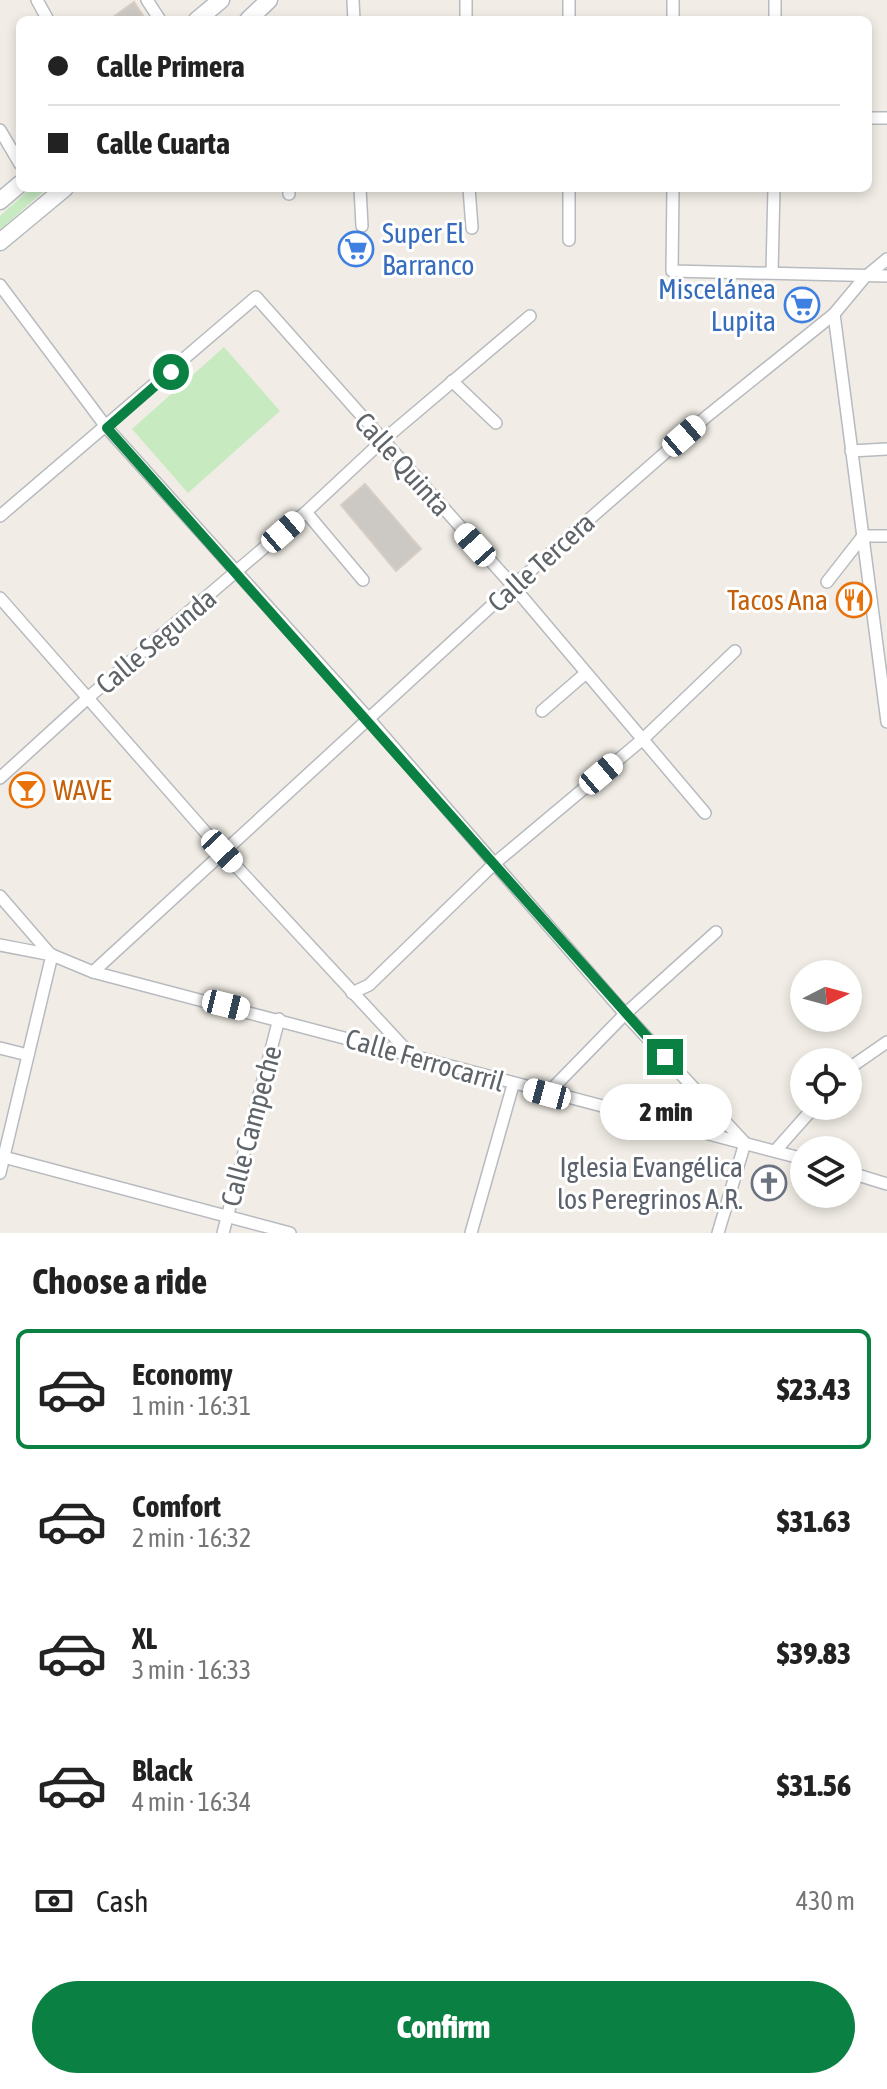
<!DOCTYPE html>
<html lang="en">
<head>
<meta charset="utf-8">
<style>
  body { margin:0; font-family:"Asap Condensed",sans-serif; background:#f2f2f2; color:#222; height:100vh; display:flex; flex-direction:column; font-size:30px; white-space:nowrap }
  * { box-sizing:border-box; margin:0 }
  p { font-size:26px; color:#767676 }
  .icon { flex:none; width:44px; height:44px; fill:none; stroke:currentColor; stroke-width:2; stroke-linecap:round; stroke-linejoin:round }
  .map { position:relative; height:1233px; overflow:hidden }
  .panel { display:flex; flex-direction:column; background:#fff; flex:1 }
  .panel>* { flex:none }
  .top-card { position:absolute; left:16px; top:16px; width:856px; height:176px; border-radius:12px; box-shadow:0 4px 12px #0003; display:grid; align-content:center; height:176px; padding:0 32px; background:#fff }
  .needle { width:52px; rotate:84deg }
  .buttons { position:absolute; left:790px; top:960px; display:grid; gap:16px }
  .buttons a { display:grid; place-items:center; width:72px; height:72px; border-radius:50%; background:#fff; box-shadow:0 4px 12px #0003; font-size:40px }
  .end { position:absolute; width:36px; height:36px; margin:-18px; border:10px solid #0b8043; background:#fff; box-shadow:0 0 0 4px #fff }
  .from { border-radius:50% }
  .bubble { position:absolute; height:56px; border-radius:28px; background:#fff; box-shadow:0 4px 12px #0003; font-size:26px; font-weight:800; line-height:56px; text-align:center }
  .car { position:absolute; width:24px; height:48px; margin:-24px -12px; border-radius:10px; box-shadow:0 0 6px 2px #0007; background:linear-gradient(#fff 24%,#345 0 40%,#fff 0 76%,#345 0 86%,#fff 0) }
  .top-card b { display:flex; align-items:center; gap:28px; height:76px; font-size:30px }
  .top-card b+b { border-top:2px solid #e0e0e0 }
  .top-card i { width:20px; height:20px; background:#222 }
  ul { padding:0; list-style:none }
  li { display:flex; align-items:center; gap:24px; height:120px; margin:0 16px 12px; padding:0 16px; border:4px solid transparent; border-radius:12px }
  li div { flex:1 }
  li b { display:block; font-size:30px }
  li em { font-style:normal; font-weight:800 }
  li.selected { border-color:#0b8043 }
  li>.icon { width:72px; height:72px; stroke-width:1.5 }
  h2 { padding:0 32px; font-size:36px; line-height:96px }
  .pay { display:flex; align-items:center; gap:20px; height:88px; padding:0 32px; font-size:30px }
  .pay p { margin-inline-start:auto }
  .cta { display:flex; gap:16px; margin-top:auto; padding:16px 32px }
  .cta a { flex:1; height:92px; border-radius:48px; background:#0b8043; color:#fff; font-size:32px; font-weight:800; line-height:92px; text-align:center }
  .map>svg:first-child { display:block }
  .green { fill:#c7eac1 }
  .building { fill:#ccc8c3; stroke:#d7cec4; stroke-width:2 }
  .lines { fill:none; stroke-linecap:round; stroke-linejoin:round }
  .street-casing { stroke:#b7babe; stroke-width:14 }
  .secondary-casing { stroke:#b5babf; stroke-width:19 }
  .street { stroke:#fff; stroke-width:11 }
  .secondary { stroke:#fff; stroke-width:16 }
  .route { stroke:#0b8043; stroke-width:10 }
  .labels { text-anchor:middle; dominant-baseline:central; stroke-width:6; stroke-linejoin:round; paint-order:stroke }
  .shop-label { font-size:28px; fill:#366cbe; stroke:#fff; text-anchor:start }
  .street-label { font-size:28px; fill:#5e6468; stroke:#fff }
  .food-label { font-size:28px; fill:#c56008; stroke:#fff; text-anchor:end }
  .worship-label { font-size:28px; fill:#5b616d; stroke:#fff; text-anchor:end }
</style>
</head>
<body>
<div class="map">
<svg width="887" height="1233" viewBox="0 0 887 1233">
  <rect width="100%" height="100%" fill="#f1ede6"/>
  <g class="green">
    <polygon points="31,188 47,188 0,230 0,216"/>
    <polygon points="224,347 280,411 188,493 132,429"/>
  </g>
  <g class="building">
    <polygon points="134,2 146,20 109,20"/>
    <polygon points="365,484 421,549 396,571 341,505"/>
  </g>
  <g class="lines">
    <g class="street-casing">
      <g id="street">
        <polyline points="37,0 48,20"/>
        <polyline points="147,0 160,20"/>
        <polyline points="353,0 354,20"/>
        <polyline points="673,0 673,20"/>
        <polyline points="775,0 775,20"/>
        <polyline points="466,20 466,0"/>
        <polyline points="569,20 569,0"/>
        <polyline points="868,118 887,118"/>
        <polyline points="0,130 20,164"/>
        <polyline points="289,188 289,194"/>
        <polyline points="360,188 362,226"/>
        <polyline points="469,188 472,228"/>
        <polyline points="569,188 569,240"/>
        <polyline points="673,188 672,271 887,276"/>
        <polyline points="772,272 774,188"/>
        <polyline points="0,285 107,428 368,718 625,1014 745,1143 718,1233"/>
        <polyline points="834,314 887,722"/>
        <polyline points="452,381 496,423"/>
        <polyline points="851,451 887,449"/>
        <polyline points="306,512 363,580"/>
        <polyline points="0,516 256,297 513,586 705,813"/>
        <polyline points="827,582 863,536 887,536"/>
        <polyline points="0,598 222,851 410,1054"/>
        <polyline points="542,711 586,673"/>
        <polyline points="0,778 90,696 306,512 381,442 530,316"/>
        <polyline points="0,896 51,955"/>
        <polyline points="0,945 52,955 93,972 804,1159"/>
        <polyline points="93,972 513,586 706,417 834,314 864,278 887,259"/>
        <polyline points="352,993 369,985 495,863 643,739 735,651"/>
        <polyline points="0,1048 28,1055"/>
        <polyline points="848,1069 887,1042"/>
        <polyline points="547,1094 625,1014 716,932"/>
        <polyline points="776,1150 815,1106"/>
        <polyline points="0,1156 290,1233"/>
        <polyline points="848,1172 887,1184"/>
        <polyline points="0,1173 52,955"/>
        <polyline points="223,1233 279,1019"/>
        <polyline points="471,1233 513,1085"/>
      </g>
    </g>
    <g class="secondary-casing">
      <g id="secondary">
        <polyline points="197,20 221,0"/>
        <polyline points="248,20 269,0"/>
        <polyline points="0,201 20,184"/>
        <polyline points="0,242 65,188"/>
      </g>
    </g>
    <use href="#street" class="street"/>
    <use href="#secondary" class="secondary"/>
  </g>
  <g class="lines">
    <polyline class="route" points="171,372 107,428 665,1057"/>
  </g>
  <defs>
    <g id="supermarket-ring" transform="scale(1.8)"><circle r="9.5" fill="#fff" stroke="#3f7fe0" stroke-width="1.5"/><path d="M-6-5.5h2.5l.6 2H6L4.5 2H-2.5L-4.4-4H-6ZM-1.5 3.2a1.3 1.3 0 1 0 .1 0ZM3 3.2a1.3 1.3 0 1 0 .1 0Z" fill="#3f7fe0"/></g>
    <g id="restaurant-ring" transform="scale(1.8)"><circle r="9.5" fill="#fff" stroke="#e8710a" stroke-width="1.5"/><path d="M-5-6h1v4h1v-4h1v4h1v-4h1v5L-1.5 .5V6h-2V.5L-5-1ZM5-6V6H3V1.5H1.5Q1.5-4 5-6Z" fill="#e8710a"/></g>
    <g id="bar-ring" transform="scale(1.8)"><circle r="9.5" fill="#fff" stroke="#e8710a" stroke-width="1.5"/><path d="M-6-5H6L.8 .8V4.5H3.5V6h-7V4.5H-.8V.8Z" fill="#e8710a"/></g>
    <g id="church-ring" transform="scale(1.8)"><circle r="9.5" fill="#fff" stroke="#6b7280" stroke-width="1.5"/><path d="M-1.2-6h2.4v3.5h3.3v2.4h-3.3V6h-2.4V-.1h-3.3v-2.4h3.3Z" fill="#6b7280"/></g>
  </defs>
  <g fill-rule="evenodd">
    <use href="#supermarket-ring" x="356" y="249"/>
    <use href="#supermarket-ring" x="802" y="305"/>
    <use href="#restaurant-ring" x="854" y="600"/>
    <use href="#bar-ring" x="27" y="790"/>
    <use href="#church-ring" x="769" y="1183"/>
  </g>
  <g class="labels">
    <g class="shop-label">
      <text x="382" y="233">Super El<tspan x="382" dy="32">Barranco</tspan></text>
      <text x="776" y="289" text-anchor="end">Miscelánea<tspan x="776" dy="32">Lupita</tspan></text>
    </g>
    <g class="street-label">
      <text transform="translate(403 464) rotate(48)">Calle Quinta</text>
      <text transform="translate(541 562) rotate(-42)">Calle Tercera</text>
      <text transform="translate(156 641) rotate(-40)">Calle Segunda</text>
      <text transform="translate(425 1060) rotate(16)">Calle Ferrocarril</text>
      <text transform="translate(251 1126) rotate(-75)">Calle Campeche</text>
    </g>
    <g class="food-label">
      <text x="828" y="600">Tacos Ana</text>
      <text x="53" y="790" text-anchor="start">WAVE</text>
    </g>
    <g class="worship-label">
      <text x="743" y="1167">Iglesia Evangélica<tspan x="743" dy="32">los Peregrinos A.R.</tspan></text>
    </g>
  </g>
</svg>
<div class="buttons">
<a><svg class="needle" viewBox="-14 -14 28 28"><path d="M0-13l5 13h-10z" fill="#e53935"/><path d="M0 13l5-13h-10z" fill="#767676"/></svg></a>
<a><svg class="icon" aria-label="locate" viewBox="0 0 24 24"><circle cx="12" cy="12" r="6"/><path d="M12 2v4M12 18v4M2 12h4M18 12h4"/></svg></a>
<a><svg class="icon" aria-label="layers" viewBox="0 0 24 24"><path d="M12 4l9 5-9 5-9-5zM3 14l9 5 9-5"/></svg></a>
</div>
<i class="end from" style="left:171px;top:372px"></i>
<i class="end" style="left:665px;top:1057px"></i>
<div class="bubble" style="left:600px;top:1084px;width:132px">2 min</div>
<i class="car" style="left:684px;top:436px;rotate:49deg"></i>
<i class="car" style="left:283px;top:532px;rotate:49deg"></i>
<i class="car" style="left:475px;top:545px;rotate:318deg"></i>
<i class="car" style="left:601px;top:774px;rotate:50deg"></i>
<i class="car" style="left:222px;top:851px;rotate:137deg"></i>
<i class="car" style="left:226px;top:1005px;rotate:104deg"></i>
<i class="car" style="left:547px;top:1094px;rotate:285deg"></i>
<div class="top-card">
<b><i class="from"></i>Calle Primera</b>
<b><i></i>Calle Cuarta</b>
</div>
</div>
<section class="panel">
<h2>Choose a ride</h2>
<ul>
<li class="selected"><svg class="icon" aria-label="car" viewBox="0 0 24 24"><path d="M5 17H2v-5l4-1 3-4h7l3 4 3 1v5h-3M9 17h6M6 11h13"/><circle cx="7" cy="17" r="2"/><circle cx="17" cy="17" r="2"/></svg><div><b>Economy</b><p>1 min · 16:31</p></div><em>$23.43</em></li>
<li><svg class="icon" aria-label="car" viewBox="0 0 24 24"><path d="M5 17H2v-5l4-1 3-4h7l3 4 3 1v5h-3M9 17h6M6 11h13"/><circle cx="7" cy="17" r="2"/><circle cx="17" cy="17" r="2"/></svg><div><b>Comfort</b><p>2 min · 16:32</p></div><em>$31.63</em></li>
<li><svg class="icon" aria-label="car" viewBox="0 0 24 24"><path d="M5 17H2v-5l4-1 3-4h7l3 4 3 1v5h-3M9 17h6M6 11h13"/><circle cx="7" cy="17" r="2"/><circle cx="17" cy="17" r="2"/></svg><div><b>XL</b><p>3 min · 16:33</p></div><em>$39.83</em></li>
<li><svg class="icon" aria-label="car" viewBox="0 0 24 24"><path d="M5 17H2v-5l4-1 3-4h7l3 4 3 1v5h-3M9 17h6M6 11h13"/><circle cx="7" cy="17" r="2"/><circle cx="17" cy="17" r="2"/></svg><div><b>Black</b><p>4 min · 16:34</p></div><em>$31.56</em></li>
</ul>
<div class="pay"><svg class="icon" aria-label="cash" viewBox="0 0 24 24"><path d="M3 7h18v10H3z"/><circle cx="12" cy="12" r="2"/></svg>Cash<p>430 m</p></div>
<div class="cta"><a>Confirm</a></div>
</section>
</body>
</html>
